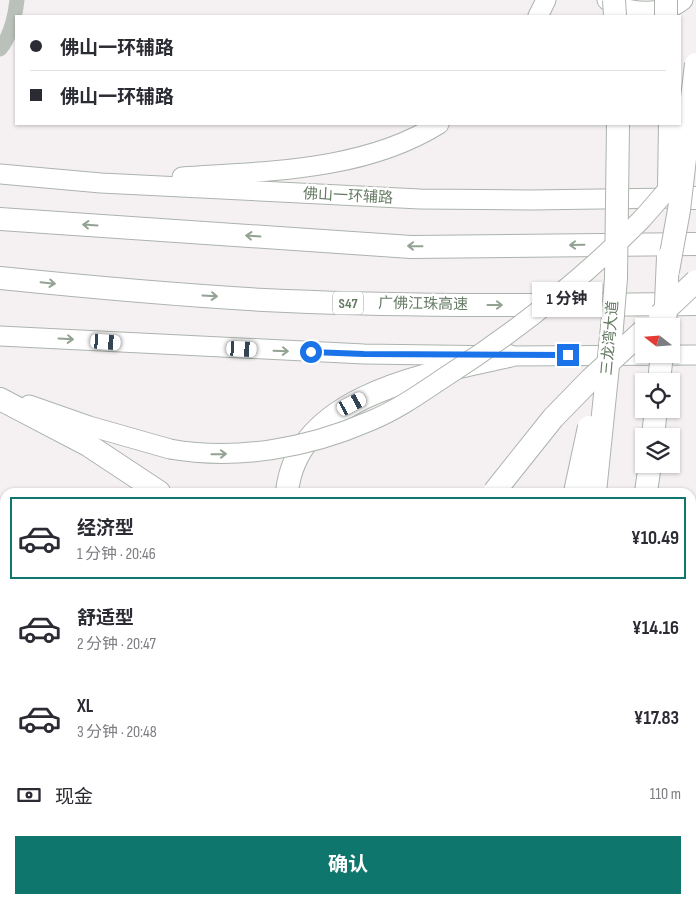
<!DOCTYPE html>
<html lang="zh">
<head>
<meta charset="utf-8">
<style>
  body { margin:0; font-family:"Sofia Sans Condensed","Noto Sans SC",sans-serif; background:#f2f2f3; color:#2b2b33; height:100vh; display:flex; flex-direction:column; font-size:19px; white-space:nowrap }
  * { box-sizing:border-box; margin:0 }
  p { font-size:16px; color:#7c7c81 }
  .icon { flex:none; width:28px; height:28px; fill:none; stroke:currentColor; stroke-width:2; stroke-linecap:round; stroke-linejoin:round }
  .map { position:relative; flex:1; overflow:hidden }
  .panel { position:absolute; left:0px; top:488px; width:696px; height:416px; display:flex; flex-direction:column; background:#fff; border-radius:15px 15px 0 0; box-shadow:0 1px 4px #0004 }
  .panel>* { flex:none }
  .banner { position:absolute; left:15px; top:15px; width:666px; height:110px; border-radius:0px; box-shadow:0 1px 4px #0004; display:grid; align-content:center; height:110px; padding:0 15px; background:#fff }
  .needle { width:32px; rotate:287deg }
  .controls { position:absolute; left:635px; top:318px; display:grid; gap:10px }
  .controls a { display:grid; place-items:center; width:45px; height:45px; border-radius:0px; background:#fff; box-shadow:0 1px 4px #0004; font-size:25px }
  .end { position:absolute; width:22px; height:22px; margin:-11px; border:6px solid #1a73e8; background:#fff; box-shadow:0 0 0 2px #fff }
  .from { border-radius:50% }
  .bubble { position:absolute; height:35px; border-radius:0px; background:#fff; box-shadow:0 1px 4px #0004; font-size:16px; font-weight:700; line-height:35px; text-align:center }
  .car { position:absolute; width:15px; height:30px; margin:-15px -8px; border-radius:6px; box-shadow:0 0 4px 1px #0007; background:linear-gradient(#fff 24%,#345 0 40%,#fff 0 76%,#345 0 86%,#fff 0) }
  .banner b { display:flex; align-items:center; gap:18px; height:48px; font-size:19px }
  .banner b+b { border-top:1px solid #e1e1e2 }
  .banner i { width:12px; height:12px; background:#2b2b33 }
  ul { padding:9px 0 0; list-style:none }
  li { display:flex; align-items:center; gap:15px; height:82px; margin:0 10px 8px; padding:0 5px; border:2px solid transparent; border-radius:0px }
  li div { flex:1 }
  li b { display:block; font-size:19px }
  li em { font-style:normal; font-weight:700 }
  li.active { border-color:#0f766e }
  li>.icon { width:45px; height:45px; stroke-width:1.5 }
  .pay { display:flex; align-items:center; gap:12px; height:55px; padding:0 15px; font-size:19px }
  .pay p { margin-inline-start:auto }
  .action { display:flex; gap:10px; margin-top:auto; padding:10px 15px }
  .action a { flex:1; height:58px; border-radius:0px; background:#0f766e; color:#fff; font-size:20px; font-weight:700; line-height:58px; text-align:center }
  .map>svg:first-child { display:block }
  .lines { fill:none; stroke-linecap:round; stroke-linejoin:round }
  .major-casing { stroke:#acb4ac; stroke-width:21 }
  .highway-casing { stroke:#acb3ac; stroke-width:24 }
  .minor { stroke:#bac1ba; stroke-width:15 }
  .major { stroke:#fff; stroke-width:19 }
  .highway { stroke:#fff; stroke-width:22 }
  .major-bridge-casing { stroke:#acb4ac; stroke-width:21; stroke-linecap:butt }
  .highway-bridge-casing { stroke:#acb3ac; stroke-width:24; stroke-linecap:butt }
  .major-bridge { stroke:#fff; stroke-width:19 }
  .highway-bridge { stroke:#fff; stroke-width:22 }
  .oneway { stroke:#93a292 }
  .route { stroke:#1a73e8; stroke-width:6 }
  .labels { text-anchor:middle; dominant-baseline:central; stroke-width:5; stroke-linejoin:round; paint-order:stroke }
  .shield { fill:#fff; stroke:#93a292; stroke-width:1 }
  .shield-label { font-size:14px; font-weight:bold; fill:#657a63 }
  .street-label { font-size:15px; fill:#657a63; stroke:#fff }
</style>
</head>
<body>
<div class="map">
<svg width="696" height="903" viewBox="0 0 696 903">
  <rect width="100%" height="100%" fill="#f5f1f3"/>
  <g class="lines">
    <g class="major-casing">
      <g id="major">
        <path d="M607,0C626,14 664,16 683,0"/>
        <polyline points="538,16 546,0"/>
        <polyline points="0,174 101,183 420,199 530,200 673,198"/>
        <path d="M182,177C268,171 364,171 439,124"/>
        <polyline points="0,336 364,354 509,356 696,355"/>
        <polyline points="29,405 89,426 170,449"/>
      </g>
    </g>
    <g class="highway-casing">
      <g id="highway">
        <polyline points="692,198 696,198"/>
        <polyline points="0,219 411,247 696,244"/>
        <path d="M0,278C88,287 176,295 264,300C408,307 552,305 696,304"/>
        <polyline points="0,399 88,445 159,492"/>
        <polyline points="653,436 656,409"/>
        <path d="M287,492C297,394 432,373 509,356"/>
        <polyline points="646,492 650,464"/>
        <polyline points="691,612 696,602"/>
        <polyline points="417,899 417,903"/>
        <polyline points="524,903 525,899"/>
        <polyline points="577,903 578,899"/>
        <polyline points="613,903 614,899"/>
      </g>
    </g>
    <path class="minor" d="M0,49C11,36 15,17 17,0"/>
    <use href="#major" class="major"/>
    <use href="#highway" class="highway"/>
    <g class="major-bridge-casing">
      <path id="major-bridge" d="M170,449C237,461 308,448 370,421C397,410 421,393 445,377C514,333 582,279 640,221C653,207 665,192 678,178"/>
    </g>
    <g class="highway-bridge-casing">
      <g id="highway-bridge">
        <polyline points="614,0 615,16"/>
        <polyline points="666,0 666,16"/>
        <polyline points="669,188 670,124"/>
        <polyline points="668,271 679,210 696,64"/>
        <polyline points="660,315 696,281"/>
        <polyline points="665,326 668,257"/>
        <polyline points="659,381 662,354"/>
        <polyline points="494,492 553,418 591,379 644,330"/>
        <polyline points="575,492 589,427"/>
        <polyline points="595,492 612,327 616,278 618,124"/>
      </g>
    </g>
    <use href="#major-bridge" class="major-bridge"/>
    <use href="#highway-bridge" class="highway-bridge"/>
  </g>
  <defs><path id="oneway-shaft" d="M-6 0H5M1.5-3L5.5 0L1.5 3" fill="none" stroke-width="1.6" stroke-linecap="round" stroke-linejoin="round" transform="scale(1.25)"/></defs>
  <g class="oneway">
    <use href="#oneway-shaft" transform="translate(90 225) rotate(-176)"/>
    <use href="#oneway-shaft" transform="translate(253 236) rotate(-176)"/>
    <use href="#oneway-shaft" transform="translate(577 245) rotate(179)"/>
    <use href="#oneway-shaft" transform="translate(415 246) rotate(-179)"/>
    <use href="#oneway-shaft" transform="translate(48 283) rotate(6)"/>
    <use href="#oneway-shaft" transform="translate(210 296) rotate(3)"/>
    <use href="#oneway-shaft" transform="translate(495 305)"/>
    <use href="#oneway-shaft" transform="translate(66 339) rotate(3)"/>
    <use href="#oneway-shaft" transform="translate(281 351) rotate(2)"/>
    <use href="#oneway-shaft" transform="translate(219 454) rotate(-1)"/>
  </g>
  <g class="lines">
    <polyline class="route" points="311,352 364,354 568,355"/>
  </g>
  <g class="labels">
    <rect class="shield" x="333" y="291.5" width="30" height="23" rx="4"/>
    <g class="shield-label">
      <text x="348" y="303">S47</text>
    </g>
    <g class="street-label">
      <text transform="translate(348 196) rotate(3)">佛山一环辅路</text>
      <text transform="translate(423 304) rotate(1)">广佛江珠高速</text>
      <text transform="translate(610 338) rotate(-85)">三龙湾大道</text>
    </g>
  </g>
</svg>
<div class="controls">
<a><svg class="needle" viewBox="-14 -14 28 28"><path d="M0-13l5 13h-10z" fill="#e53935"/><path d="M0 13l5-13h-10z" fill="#7c7c81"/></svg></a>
<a><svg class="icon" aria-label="locate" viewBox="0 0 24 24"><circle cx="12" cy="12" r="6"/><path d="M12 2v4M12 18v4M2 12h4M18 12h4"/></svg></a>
<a><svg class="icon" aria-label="layers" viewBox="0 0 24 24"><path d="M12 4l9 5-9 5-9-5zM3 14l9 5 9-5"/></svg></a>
</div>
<i class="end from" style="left:311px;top:352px"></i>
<i class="end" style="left:568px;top:355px"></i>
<div class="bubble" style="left:532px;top:282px;width:70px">1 分钟</div>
<i class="car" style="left:106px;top:342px;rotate:94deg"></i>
<i class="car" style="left:242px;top:349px;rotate:93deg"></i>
<i class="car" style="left:352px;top:404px;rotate:62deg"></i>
<div class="banner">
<b><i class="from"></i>佛山一环辅路</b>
<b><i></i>佛山一环辅路</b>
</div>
<section class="panel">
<ul>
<li class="active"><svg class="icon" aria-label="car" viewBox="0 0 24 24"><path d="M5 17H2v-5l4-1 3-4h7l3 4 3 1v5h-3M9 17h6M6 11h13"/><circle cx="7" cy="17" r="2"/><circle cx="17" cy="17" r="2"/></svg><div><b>经济型</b><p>1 分钟 · 20:46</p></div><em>¥10.49</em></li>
<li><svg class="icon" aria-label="car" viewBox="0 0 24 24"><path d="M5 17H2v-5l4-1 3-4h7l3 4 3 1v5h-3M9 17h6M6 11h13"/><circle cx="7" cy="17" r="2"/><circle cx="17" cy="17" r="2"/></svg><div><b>舒适型</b><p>2 分钟 · 20:47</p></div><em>¥14.16</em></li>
<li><svg class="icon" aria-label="car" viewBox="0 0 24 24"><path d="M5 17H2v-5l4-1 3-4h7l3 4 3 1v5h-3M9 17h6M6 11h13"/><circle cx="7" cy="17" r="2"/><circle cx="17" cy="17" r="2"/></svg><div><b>XL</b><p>3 分钟 · 20:48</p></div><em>¥17.83</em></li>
</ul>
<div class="pay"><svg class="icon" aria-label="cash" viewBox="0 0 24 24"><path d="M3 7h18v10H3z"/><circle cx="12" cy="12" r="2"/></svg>现金<p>110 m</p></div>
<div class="action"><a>确认</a></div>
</section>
</div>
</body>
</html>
